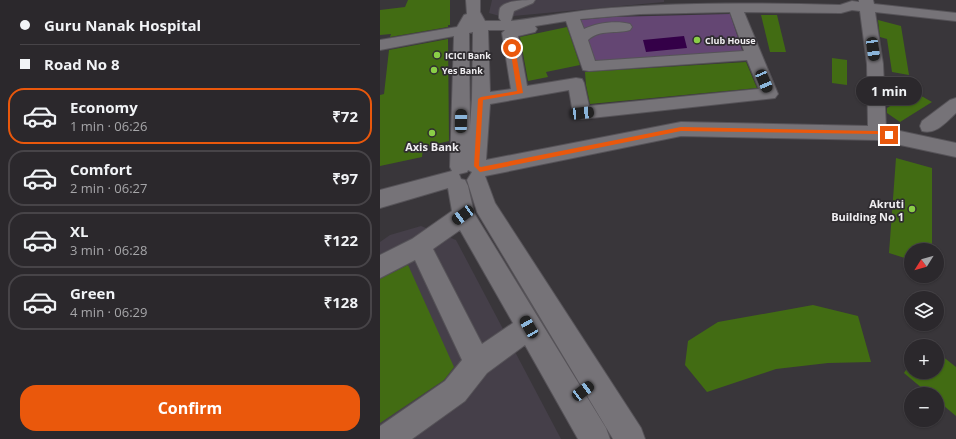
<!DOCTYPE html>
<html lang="en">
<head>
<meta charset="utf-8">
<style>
  body { margin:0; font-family:"Open Sans",sans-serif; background:#373438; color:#f1f3f6; height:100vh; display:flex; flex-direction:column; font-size:15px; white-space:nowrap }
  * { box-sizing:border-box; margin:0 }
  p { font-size:13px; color:#a6a6a9 }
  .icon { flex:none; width:22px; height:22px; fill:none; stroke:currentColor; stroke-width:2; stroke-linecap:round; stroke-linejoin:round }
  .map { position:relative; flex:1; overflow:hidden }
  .details { display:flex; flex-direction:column; background:#2b282c; width:380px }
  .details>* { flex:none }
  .hud { display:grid; align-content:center; height:88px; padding:0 20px; background:#2b282c }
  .needle { width:26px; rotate:233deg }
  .controls { position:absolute; left:524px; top:243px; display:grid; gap:8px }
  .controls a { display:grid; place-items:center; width:40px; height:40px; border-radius:50%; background:#2b282c; box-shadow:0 1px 3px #0004,0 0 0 1px #474448; font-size:20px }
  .end { position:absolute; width:18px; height:18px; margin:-9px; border:5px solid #ea580c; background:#fff; box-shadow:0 0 0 2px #fff }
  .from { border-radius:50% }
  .bubble { position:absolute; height:28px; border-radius:14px; background:#2b282c; box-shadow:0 1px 3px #0004,0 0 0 1px #474448; font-size:13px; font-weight:700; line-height:28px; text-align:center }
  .car { position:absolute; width:12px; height:24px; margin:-12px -6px; border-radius:5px; box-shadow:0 0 3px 1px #0007; background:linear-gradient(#222 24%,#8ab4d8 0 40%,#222 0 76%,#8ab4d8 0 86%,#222 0) }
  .hud b { display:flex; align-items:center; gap:14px; height:38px; font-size:15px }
  .hud b+b { border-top:1px solid #474448 }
  .hud i { width:10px; height:10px; background:#f1f3f6 }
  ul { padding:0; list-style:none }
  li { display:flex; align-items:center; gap:12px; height:56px; margin:0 8px 6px; padding:0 12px; border:2px solid #474448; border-radius:16px }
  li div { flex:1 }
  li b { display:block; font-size:15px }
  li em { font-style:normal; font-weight:700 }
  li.active { border-color:#ea580c }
  li>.icon { width:36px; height:36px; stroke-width:1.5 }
  .button { display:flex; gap:8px; margin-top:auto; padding:8px 20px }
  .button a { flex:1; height:46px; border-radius:16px; background:#ea580c; color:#fff; font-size:16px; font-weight:700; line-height:46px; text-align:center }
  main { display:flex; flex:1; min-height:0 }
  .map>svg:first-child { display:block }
  .built { fill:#453f49 }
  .green { fill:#644673 }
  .water { fill:#340048 }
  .building { fill:#426c13 }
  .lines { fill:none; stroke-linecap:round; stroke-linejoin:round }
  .minor-casing { stroke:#565358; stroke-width:2 }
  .minor { fill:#767378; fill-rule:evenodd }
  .route { fill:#ea580c }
  .poi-dot { fill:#8ace47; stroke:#2f2c30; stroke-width:1.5 }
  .labels { text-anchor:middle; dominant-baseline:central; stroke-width:3.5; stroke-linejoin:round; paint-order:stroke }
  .far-poi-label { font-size:9px; font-weight:bold; fill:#f0eef1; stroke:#2f2c30; text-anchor:start }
  .poi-label { font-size:11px; font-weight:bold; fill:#f0eef1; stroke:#2f2c30 }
</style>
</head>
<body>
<main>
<section class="details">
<div class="hud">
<b><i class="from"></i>Guru Nanak Hospital</b>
<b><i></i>Road No 8</b>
</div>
<ul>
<li class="active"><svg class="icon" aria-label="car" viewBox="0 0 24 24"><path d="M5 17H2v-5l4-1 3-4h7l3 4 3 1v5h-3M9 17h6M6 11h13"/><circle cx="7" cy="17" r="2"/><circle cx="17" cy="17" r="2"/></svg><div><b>Economy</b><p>1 min · 06:26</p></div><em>₹72</em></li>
<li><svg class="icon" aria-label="car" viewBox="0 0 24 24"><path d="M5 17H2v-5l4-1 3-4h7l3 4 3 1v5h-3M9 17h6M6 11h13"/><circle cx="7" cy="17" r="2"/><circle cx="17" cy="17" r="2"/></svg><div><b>Comfort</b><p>2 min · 06:27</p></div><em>₹97</em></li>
<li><svg class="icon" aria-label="car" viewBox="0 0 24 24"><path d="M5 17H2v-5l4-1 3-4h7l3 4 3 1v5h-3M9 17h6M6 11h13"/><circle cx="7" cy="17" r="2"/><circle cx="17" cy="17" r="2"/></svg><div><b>XL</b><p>3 min · 06:28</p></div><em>₹122</em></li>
<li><svg class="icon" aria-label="car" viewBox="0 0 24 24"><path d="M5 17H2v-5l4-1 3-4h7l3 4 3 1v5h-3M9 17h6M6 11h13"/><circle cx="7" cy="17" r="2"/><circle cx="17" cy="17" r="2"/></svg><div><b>Green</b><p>4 min · 06:29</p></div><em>₹128</em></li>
</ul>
<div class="button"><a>Confirm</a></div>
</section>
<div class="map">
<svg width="576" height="439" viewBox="0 0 576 439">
  <rect width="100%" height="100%" fill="#39363a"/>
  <g class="built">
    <polygon points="112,0 284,0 284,2 123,17 109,13"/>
    <polygon points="41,226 76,240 181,439 0,439 0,242 10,235"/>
  </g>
  <polygon class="green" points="350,14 363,53 220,62 209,57 200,20 232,17"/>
  <polygon class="water" points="304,36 307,48 266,52 263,40"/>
  <g class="building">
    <polygon points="28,0 70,0 70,25 68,25 68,27 10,37 11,34 0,35 0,10 25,7"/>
    <polygon points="381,15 397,15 406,52 390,52"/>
    <polygon points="498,20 521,26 529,75 512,72 507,39 500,37"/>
    <polygon points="187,27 200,65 166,72 168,77 148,81 140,37"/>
    <polygon points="68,39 69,141 43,147 42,157 0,166 0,95 4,94 9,50"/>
    <polygon points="452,58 467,60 467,85 452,83"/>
    <polygon points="366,62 377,88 210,104 206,85 205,72"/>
    <polygon points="532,92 533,96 536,93 552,102 520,122 507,113 507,108"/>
    <polygon points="516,158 552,168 552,250 531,250 531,260 509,253"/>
    <polygon points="28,265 74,367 64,380 0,423 0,279"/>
    <polygon points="433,305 478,316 491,362 448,363 396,369 327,392 305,365 308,341 338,322"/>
    <polygon points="557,352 576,367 576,416 557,400 557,394 549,394 524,373 531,362 531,372 557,372"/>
  </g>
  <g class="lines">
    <g class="minor-casing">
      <g id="minor">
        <path d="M86,0H100V12L105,21H121L119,18C119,15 119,11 120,8C125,0 146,0 155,0L153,3L134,11L131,21C165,17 198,10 231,8C307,2 383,3 460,5L472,1L479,2V0H493L494,4L576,13V21L495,12L503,64L506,128L576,143V157L497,140L301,136L105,176L115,203L261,428L265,439H233L97,212L87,180L92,172L88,170L87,172L79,174L81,179L85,180L88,186L94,213L226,428L230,439H198L145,345L107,373L85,401L32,439H0V426L65,381L82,360L35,260L0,278V255L32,239L72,211L68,188L0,208V190L72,171L70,167L74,36L0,50V40L77,27L84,15L87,14ZM472,10L480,11L487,64L488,126L301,122L106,160L110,104L189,90L193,113L196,117L202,119L395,98L398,94L364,12L461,13ZM350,12L364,51L215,61L208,40C220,29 236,34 250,30L252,27L250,24C236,20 217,23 204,29L200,19L260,14ZM186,21L203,70L209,71L367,60L379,89L209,106L204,83L202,79L196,78L147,86L138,36L155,32L157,29L155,26ZM108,30H125L122,33L131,89L110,92ZM93,32L92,99L90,125L89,33ZM80,230L133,323L102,344L53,249Z"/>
        <path d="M576,98V113C566,122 556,135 542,131L540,126L542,121L570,100Z"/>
      </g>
    </g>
    <use href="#minor" class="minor"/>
  </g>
  <polygon class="route" points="132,46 135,48 143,93 103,100 99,166 101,167 301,127 497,131 512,135 509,137 497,134 301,131 100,172 94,166 98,99 101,97 137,91 130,48"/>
  <g class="poi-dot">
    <circle cx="317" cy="40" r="4"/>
    <circle cx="57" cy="55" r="4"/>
    <circle cx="54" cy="70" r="4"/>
    <circle cx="52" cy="133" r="4"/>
    <circle cx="532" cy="209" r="4"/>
  </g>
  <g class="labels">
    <g class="far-poi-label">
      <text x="325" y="40">Club House</text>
      <text x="65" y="55">ICICI Bank</text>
      <text x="62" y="70">Yes Bank</text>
    </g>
    <g class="poi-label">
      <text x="52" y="146">Axis Bank</text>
      <text x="524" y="203" text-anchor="end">Akruti<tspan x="524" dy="13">Building No 1</tspan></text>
    </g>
  </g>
</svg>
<div class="controls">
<a><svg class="needle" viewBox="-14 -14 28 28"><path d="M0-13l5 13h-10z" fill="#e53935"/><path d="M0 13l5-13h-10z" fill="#a6a6a9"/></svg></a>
<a><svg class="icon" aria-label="layers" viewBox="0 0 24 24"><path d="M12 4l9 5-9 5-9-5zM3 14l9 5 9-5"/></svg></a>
<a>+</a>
<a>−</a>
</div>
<i class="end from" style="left:132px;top:48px"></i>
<i class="end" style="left:509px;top:135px"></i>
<div class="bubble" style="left:476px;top:77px;width:66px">1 min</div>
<i class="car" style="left:493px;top:49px;rotate:172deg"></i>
<i class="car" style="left:384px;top:81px;rotate:157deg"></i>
<i class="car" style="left:202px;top:113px;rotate:85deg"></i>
<i class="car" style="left:81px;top:121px;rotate:1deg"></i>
<i class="car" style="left:83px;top:215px;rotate:234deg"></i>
<i class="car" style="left:149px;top:327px;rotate:330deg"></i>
<i class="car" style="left:203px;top:391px;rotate:53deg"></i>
</div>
</main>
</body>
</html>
